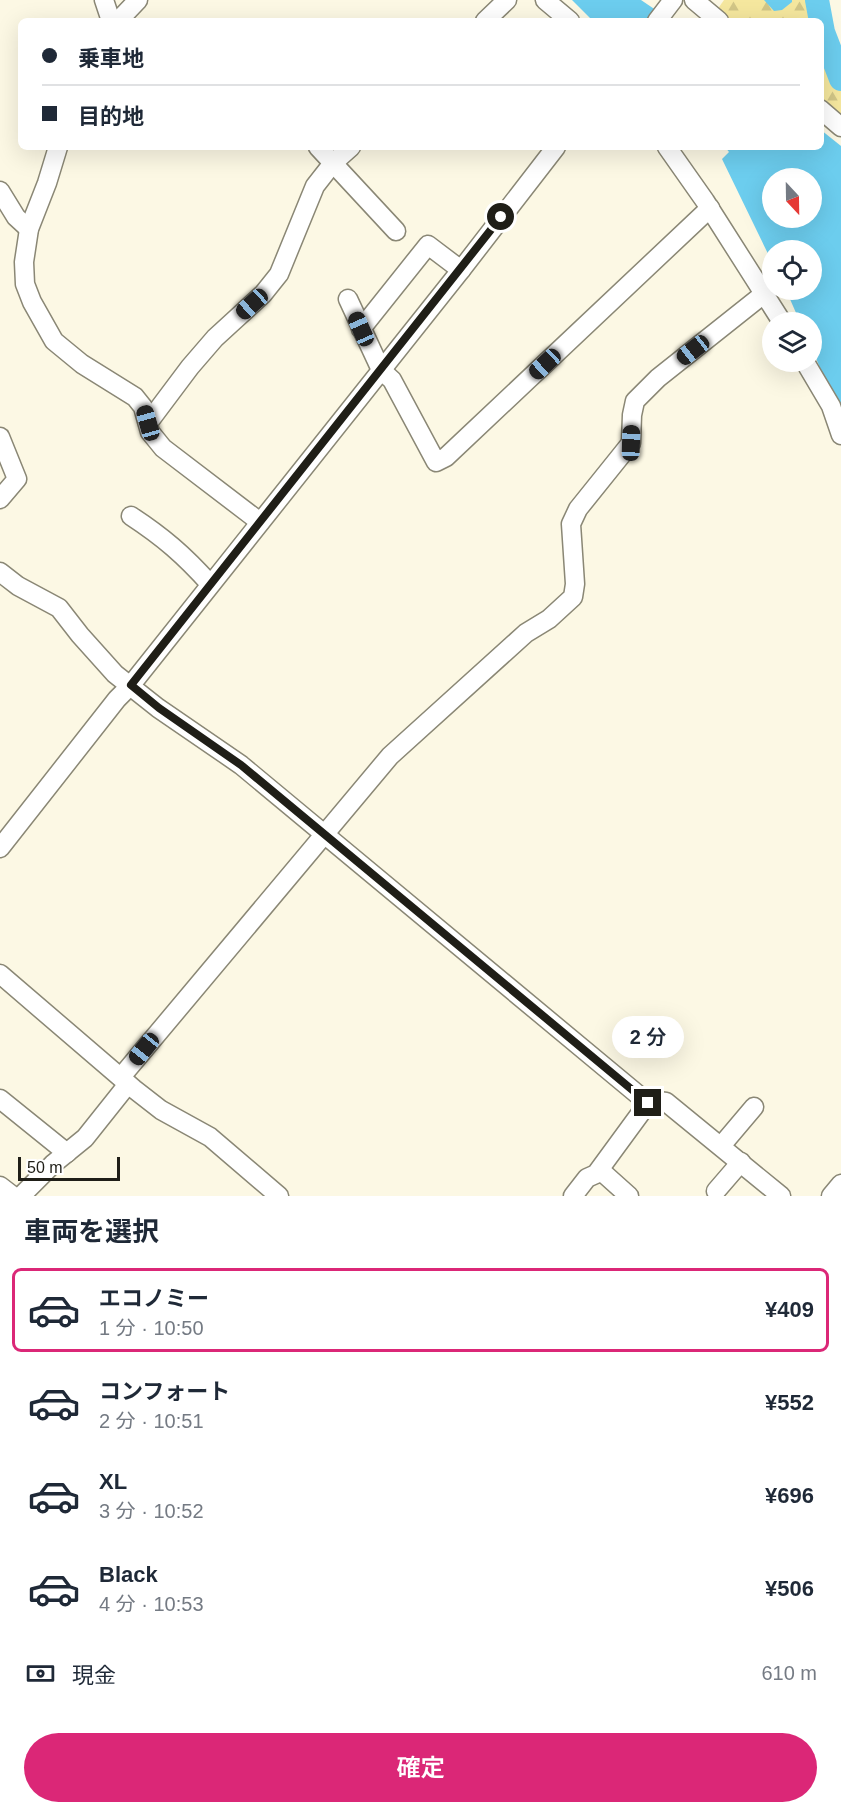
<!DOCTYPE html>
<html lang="ja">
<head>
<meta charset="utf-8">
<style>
  body { margin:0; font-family:Arial,"Noto Sans JP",sans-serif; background:#f2f2f3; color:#1f2937; height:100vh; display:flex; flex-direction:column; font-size:22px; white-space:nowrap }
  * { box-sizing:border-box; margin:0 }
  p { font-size:20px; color:#747a83 }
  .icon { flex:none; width:33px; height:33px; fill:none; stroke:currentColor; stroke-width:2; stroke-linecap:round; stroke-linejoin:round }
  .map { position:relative; height:1196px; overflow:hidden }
  .drawer { display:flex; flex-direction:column; background:#fff; flex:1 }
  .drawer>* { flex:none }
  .hud { position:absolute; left:18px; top:18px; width:806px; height:132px; border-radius:9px; box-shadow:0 6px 24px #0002; display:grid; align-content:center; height:132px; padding:0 24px; background:#fff }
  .needle { width:39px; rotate:158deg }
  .buttons { position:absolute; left:762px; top:168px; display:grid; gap:12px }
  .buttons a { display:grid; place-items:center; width:60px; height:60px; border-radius:50%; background:#fff; box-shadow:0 6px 24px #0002; font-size:30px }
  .scale { position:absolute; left:18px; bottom:15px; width:102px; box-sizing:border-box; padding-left:6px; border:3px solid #1f1e17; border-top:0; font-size:16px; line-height:21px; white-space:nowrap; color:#1f1e17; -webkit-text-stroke:4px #fff; paint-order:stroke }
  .end { position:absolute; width:27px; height:27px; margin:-14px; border:8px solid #1f1e17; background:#fff; box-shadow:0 0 0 3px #fff }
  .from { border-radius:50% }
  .bubble { position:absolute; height:42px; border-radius:21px; background:#fff; box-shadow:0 6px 24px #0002; font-size:20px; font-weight:600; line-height:42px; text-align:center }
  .car { position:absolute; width:18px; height:36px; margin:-18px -9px; border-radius:8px; box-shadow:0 0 4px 2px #0007; background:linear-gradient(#222 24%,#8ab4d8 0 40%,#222 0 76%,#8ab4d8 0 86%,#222 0) }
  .hud b { display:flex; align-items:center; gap:21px; height:57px; font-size:22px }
  .hud b+b { border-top:2px solid #e0e1e3 }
  .hud i { width:15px; height:15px; background:#1f2937 }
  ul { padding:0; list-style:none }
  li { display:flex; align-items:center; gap:18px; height:84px; margin:0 12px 9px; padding:0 12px; border:3px solid transparent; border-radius:9px }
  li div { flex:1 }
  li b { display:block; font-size:22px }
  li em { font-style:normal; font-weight:600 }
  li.on { border-color:#db2777 }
  li>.icon { width:54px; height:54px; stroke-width:1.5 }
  h2 { padding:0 24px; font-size:27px; line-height:72px }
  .pay { display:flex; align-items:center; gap:15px; height:66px; padding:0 24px; font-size:22px }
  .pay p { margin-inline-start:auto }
  .cta { display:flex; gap:12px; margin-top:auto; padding:12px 24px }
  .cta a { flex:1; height:69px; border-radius:36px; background:#db2777; color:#fff; font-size:24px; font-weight:600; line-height:69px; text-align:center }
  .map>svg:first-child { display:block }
  .forest { fill:url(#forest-firs) }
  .water { fill:#6ccdee; fill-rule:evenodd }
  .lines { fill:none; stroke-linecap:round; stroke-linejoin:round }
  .river { stroke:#6ccdee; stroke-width:24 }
  .minor-casing { stroke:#8a8775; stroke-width:21 }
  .minor { stroke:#fff; stroke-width:18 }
  .route { stroke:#1f1e17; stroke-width:8 }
</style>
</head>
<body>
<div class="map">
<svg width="841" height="1196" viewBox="0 0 841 1196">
  <defs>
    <pattern id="forest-firs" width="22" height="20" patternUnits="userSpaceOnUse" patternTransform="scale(1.5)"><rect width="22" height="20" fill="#f5e79e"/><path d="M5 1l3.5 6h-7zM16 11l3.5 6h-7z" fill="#d2c687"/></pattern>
  </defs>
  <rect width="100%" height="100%" fill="#fcf8e4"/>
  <g class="forest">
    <polygon points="724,0 811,0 817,21 729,21 717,10"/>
    <polygon points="820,36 841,90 841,117 821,100"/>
  </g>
  <g class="water">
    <polygon points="572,0 641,0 672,21 593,21"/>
    <polygon points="764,0 792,0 792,2 782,10 774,11"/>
    <path d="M821,130L841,146V417L812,349V322H800L786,290H812V250H772V262L722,159L729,152L725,147H820ZM772,178H812V218H772Z"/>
  </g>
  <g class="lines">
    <polyline class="river" points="817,0 823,32 841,79"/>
    <g class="minor-casing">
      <g id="minor">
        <polyline points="104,0 111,21"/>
        <polyline points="545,0 570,21"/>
        <polyline points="694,0 719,21"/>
        <polyline points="118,21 138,0"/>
        <polyline points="485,21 507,0"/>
        <polyline points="657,21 673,0"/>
        <polyline points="820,109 841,127"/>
        <polyline points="58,147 47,183 29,229 24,262 25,284 32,302 54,341 82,364 135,397 143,407 150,432 163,448 260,522"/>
        <polyline points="318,147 396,231"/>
        <polyline points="667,147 705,201 782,322"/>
        <polyline points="0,191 16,217 29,229"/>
        <polyline points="348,299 381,370 392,380 436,462 446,457 710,208"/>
        <polyline points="361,329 428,245 461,270"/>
        <polyline points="805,362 831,406 841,435"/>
        <polyline points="148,423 190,367 215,338 263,294 279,274 315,186 333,163 351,147"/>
        <polyline points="0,437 17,479 0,499"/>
        <path d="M131,516C163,537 184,555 210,584"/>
        <polyline points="0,572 18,586 59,608 80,635 115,674 158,708 241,765 648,1103 658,1101 666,1102 781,1196"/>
        <polyline points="0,848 117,699 131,685 461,270 556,147"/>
        <polyline points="0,974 134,1089 161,1110 210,1137 279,1196"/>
        <polyline points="121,1077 390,756 526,633 549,619 573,597 575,584 571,524 578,509 631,443 632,415 635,401 658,378 765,293"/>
        <polyline points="0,1099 67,1153"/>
        <polyline points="721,1146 754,1107"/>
        <polyline points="600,1170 629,1196"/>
        <polyline points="0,1186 13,1196"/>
        <polyline points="716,1191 741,1162"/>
        <polyline points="21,1196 53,1164 85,1138 128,1084"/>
        <polyline points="573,1196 587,1178 596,1174 648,1103"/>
        <polyline points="831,1196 841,1184"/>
      </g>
    </g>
    <use href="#minor" class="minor"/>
  </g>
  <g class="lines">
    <polyline class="route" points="501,217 131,685 159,708 241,765 648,1103"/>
  </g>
</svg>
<div class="buttons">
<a><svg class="needle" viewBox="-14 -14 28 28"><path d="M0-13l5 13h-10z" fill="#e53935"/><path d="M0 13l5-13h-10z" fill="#747a83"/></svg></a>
<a><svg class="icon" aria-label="locate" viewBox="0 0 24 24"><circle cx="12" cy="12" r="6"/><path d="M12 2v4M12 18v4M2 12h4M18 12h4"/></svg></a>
<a><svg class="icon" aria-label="layers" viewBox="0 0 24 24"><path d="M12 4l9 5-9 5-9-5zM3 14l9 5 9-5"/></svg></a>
</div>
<div class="scale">50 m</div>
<i class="end from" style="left:501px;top:217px"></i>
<i class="end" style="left:648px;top:1103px"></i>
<div class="bubble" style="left:612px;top:1016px;width:72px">2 分</div>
<i class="car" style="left:252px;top:304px;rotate:228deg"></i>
<i class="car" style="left:361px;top:329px;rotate:336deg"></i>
<i class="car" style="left:693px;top:350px;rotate:232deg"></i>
<i class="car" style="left:545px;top:364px;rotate:227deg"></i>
<i class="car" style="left:148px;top:423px;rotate:344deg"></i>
<i class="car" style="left:631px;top:443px;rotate:2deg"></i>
<i class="car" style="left:144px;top:1049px;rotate:219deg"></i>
<div class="hud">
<b><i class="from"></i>乗車地</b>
<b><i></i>目的地</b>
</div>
</div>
<section class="drawer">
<h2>車両を選択</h2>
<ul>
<li class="on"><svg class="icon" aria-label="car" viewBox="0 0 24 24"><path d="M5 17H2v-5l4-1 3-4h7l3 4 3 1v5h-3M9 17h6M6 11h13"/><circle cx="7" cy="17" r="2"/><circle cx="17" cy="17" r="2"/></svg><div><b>エコノミー</b><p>1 分 · 10:50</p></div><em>¥409</em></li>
<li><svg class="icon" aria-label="car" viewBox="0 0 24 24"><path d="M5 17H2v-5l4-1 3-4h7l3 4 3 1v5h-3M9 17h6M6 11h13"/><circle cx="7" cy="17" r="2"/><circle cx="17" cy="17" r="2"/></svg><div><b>コンフォート</b><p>2 分 · 10:51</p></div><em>¥552</em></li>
<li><svg class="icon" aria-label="car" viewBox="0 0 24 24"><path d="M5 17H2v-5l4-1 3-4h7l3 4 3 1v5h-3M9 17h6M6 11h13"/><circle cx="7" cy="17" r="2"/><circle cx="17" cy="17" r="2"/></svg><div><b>XL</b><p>3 分 · 10:52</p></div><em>¥696</em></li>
<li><svg class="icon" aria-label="car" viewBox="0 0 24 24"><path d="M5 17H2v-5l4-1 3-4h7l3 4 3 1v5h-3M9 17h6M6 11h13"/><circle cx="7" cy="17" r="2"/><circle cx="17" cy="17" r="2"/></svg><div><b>Black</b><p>4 分 · 10:53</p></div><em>¥506</em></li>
</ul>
<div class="pay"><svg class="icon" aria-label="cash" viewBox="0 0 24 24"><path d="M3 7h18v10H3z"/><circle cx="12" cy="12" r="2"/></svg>現金<p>610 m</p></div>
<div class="cta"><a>確定</a></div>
</section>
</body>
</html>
